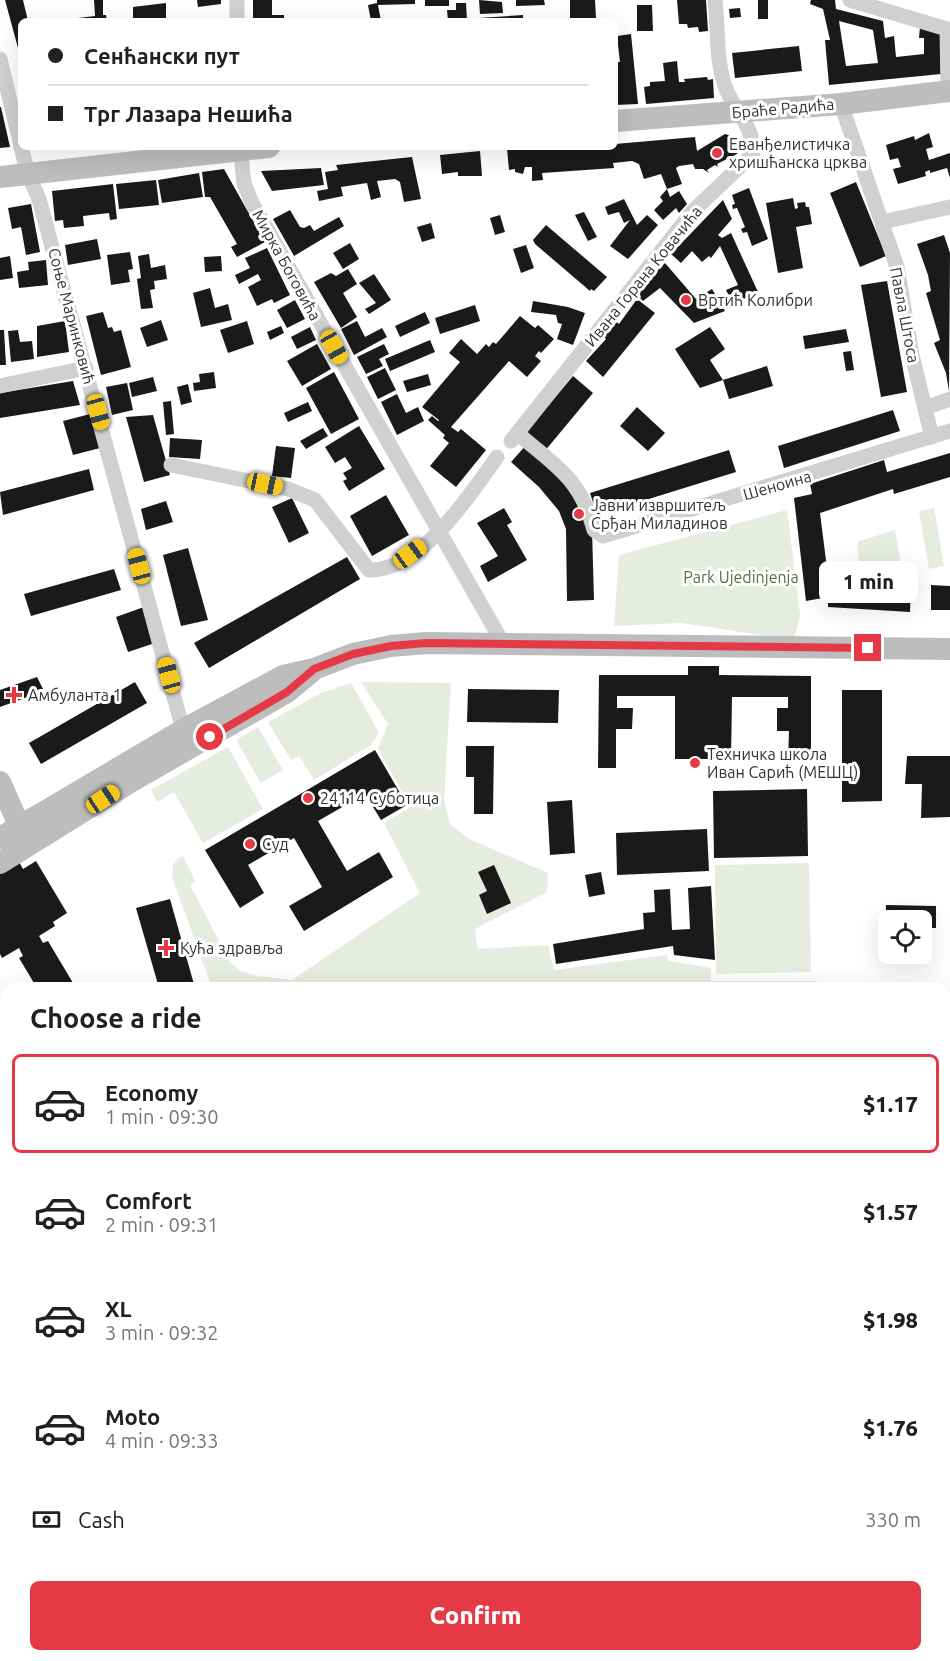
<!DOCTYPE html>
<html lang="en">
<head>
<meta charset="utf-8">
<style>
  body { margin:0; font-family:Ubuntu,sans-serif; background:#f6f6f6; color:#202124; height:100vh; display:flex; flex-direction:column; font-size:22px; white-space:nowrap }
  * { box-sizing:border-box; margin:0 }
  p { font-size:20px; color:#757577 }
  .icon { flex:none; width:33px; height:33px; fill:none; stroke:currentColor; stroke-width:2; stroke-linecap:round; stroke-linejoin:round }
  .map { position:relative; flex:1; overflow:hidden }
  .sheet { position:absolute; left:0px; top:982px; width:951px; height:680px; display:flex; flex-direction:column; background:#fff; border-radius:18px 18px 0 0; box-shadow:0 6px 24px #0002 }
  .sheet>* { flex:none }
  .guide { position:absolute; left:18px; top:18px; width:600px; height:132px; border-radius:9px; box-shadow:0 6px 24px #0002; display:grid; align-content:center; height:132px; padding:0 30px; background:#fff }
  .buttons { position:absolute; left:878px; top:910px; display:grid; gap:12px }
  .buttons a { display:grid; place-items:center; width:54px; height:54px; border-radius:9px; background:#fff; box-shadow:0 6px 24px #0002; font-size:30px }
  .end { position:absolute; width:27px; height:27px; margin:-14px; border:8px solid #e63946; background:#fff; box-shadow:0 0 0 3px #fff }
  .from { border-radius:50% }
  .bubble { position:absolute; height:42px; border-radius:9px; background:#fff; box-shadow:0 6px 24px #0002; font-size:20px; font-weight:800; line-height:42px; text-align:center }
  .car { position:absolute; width:18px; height:36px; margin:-18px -9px; border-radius:8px; box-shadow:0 0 4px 2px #0007; background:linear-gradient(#f5c518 24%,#345 0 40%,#f5c518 0 76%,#345 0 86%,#f5c518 0) }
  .guide b { display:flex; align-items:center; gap:21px; height:57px; font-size:22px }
  .guide b+b { border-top:2px solid #e0e0e0 }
  .guide i { width:15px; height:15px; background:#202124 }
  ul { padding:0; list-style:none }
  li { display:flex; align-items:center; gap:18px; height:99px; margin:0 12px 9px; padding:0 18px; border:3px solid transparent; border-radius:9px }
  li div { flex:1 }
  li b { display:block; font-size:22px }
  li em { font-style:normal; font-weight:800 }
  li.on { border-color:#e63946 }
  li>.icon { width:54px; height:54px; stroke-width:1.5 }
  h2 { padding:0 30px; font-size:27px; line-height:72px }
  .pay { display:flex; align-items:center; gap:15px; height:66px; padding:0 30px; font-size:22px }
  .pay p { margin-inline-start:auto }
  .primary-button { display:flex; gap:12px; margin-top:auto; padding:12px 30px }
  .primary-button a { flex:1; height:69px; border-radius:9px; background:#e63946; color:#fff; font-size:24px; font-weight:800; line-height:69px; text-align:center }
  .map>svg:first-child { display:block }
  .green { fill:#e6ecdf }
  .building { fill:#1a1a1a; fill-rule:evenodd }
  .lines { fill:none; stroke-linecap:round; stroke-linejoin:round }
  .street { stroke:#d0d0d0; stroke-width:15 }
  .secondary { stroke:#bdbdbd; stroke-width:22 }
  .rail { stroke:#888; stroke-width:4.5; stroke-dasharray:6 4.5; stroke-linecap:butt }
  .route { stroke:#e63946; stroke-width:8 }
  .poi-dot { fill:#e63946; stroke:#fff; stroke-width:2 }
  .labels { text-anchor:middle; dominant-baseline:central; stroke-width:6; stroke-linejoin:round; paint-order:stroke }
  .street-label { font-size:16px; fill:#333; stroke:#fff }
  .poi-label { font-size:16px; fill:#333; stroke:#fff; text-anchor:start }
  .park-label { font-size:16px; fill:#56703f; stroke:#fff }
</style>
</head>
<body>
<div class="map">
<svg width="950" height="1661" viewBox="0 0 950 1661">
  <rect width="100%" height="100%" fill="#fff"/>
  <g class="green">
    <polygon points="934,508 944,566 929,569 919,511"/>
    <polygon points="787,510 800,615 794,640 682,623 614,626 619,555"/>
    <polygon points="895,530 903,577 860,573 857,542"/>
    <polygon points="361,682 451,683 444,799 450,824 469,839 548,873 547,892 475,929 478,949 548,945 554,970 667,955 668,961 711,968 711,981 817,981 817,988 212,988 172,877 173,865 178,858 183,856 195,881 190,885 230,962 240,971 253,975 292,980 420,893 384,823 411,807 378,749 388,724"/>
    <polygon points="351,683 379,733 371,745 314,780 299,756 291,760 268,722 321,693"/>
    <polygon points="258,727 283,770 261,783 236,740"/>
    <polygon points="228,747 263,809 203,843 174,792 157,802 151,790"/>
    <polygon points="809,863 811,972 716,974 715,865"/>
  </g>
  <g class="building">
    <polygon points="5,0 23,0 28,21 21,21 21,65 18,65 18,48"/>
    <polygon points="94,0 103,0 103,15 106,15 107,21 79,21 78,18 95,16"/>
    <polygon points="197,0 221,0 221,4 198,7"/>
    <polygon points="253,0 272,0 272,15 284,15 284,21 253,21"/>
    <polygon points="377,0 415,0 415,4 378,5 381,21 371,21 368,5 377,3"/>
    <rect x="425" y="0" width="24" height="6"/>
    <polygon points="479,0 502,2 503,13 480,14"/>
    <polygon points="516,0 544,0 545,5 516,6"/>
    <polygon points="570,0 595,0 596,18 570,19"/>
    <polygon points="677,0 706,0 708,31 699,32 698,27 688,28 687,24 679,24"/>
    <rect x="758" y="0" width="10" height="19"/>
    <path d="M811,0H835L836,9L883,21L885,38L894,36L896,57L924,54V38H919L920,26L940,31L941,74L829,85L825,40H830L823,9L810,4ZM839,21L873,30L878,63L846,66Z"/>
    <polygon points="166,3 166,21 133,21 133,7"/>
    <polygon points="456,3 466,3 467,21 448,21 447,10 456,10"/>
    <polygon points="637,5 652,5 653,31 637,31"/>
    <polygon points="740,8 741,17 730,18 729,9"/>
    <polygon points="523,15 523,21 479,21 479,18"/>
    <polygon points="631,34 638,104 615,105 615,62 620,62 617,36"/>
    <polygon points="799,46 802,71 735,78 732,53"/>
    <polygon points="677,61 679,82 685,82 684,79 707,77 708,80 713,79 714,98 646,104 644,87 650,86 650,82 665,81 663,63"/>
    <polygon points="0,107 1,107 10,147 0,148"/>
    <polygon points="929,133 933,147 926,149 929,160 950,153 950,178 947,168 930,173 930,170 925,172 926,176 898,184 893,169 901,167 898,158 890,160 886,145 914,136 915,140"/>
    <polygon points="725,134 736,137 740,144 737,154 717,164 718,167 715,165 707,170 709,173 703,169 695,169 693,164 679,166 676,168 682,184 667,189 661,174 644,179 639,164 632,161 613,163 614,168 542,173 543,180 532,181 532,167 525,167 523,174 515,172 515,169 509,170 507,149 615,147 615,144 695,137 697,151"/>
    <polygon points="480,151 482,176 458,176 458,172 442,174 440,155"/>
    <polygon points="412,157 421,199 404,202 400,182 395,179 377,181 381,197 371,200 367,183 341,187 343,196 319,201 317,191 328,189 325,172 338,170 336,165"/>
    <polygon points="321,168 324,185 272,191 261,171"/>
    <polygon points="224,169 265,242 237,257 231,247 237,244 210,197 205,197 202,172"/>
    <polygon points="199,173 203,197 162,203 158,180"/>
    <polygon points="156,180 159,205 119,209 116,184"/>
    <polygon points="856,182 886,256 860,267 830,193"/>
    <polygon points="113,184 117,219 110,220 109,213 83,216 84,226 64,228 63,220 55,221 52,191"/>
    <polygon points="749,188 768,239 752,246 747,232 743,233 741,229 745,227 737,208 733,209 732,205 735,204 732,195"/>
    <polygon points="667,189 670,197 679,191 687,204 679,213 676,208 663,220 654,210 663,201 660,197"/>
    <polygon points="793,198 795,209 798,208 797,203 805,202 806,207 809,207 812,224 796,227 803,268 778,273 766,203"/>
    <polygon points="624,199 637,225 647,215 658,225 628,259 610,246 630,220 624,223 619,212 608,215 605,207"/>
    <polygon points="723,200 732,219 718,235 722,238 731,233 758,292 733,304 726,290 738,285 720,246 711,258 709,256 702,262 692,251 681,263 671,254"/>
    <polygon points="31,204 40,252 26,255 21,227 12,229 8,208"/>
    <polygon points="290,210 300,227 304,228 310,225 314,231 339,217 344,226 294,256 273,219"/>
    <polygon points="584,212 597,237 588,241 575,215"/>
    <polygon points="500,215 505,232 495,235 490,218"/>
    <polygon points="431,223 435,238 422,242 417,227"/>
    <polygon points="546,225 607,277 594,291 591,289 590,291 535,244 533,240"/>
    <polygon points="944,235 950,253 949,391 946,373 934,343 940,340 926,293 931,291 928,275 917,244"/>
    <polygon points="97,239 101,259 68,265 65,245"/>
    <polygon points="350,243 359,259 343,269 333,253"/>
    <polygon points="526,245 534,268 521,273 513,249"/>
    <polygon points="267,248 290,295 274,303 272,299 257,306 248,287 261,280 258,274 239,284 235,275 250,268 245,258"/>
    <polygon points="130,252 133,269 128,270 130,282 111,285 107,255"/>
    <polygon points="149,254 151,268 165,265 167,279 154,281 155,289 150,290 153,308 141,309 137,279 141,278 138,256"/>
    <polygon points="10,256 13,278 0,280 0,258"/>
    <polygon points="221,256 222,271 205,272 204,257"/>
    <polygon points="46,260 48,285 19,288 17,272 29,270 28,262"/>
    <polygon points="665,263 696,299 712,289 725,311 694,323 660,288 643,301 635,293"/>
    <polygon points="348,269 357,284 343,293 357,317 341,328 314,282 331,273 336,276"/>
    <polygon points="374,274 391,300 369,314 365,309 376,303 359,283"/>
    <polygon points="887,281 907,392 881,397 861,285"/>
    <polygon points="210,288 215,308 228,304 232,320 201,327 193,293"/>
    <polygon points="637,299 655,313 603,377 586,361 606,339 603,336 616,321 619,324"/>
    <polygon points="295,300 305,319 287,328 277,310"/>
    <polygon points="533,301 568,307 585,313 573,345 557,339 562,324 558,323 556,315 531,312"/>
    <polygon points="475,305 480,321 440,334 435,318"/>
    <polygon points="103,312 108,328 112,327 114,332 121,330 131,367 101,375 86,316"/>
    <polygon points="425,312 430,323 400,337 395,326"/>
    <polygon points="520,316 535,328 538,325 554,339 541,353 539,351 535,356 541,361 527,377 509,361 451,427 458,432 461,429 486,450 456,487 430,466 449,443 443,438 445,435 428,420 432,416 438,421 439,420 422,407 460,362 449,353 461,339 477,354 486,344 489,347 493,342 496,344"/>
    <polygon points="161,320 168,340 147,347 140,328"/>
    <polygon points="65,321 69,352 37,357 37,326"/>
    <polygon points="247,321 254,344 228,353 220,330"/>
    <polygon points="357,321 365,337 382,328 387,337 354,355 341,329"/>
    <polygon points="281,326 284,333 270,340 267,332"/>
    <polygon points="310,327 316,340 297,349 291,337"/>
    <polygon points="710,327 725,349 710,360 723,380 700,388 675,349"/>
    <polygon points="846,329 849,342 805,349 803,336"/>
    <polygon points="0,330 4,330 6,365 0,365"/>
    <polygon points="18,330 20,342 32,341 34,359 11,362 8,331"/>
    <polygon points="430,340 435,352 390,371 385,359"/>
    <polygon points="317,344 331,369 302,386 287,361"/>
    <polygon points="384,344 389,354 379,359 383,366 366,374 357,357"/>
    <polygon points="851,351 854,370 846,371 843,352"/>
    <polygon points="767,366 773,386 729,399 723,380"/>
    <polygon points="385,368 396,390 378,399 367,377"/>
    <polygon points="214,372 216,388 194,391 193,383 200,382 199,374"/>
    <polygon points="334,372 359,419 331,434 306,388"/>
    <polygon points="428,374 431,385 407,392 403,381"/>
    <polygon points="573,376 593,393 544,452 524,435"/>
    <polygon points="153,377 157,391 132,397 129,383"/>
    <polygon points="73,381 80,405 0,418 0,393"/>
    <polygon points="127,383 133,410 112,415 106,387"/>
    <polygon points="188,384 192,402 181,405 177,387"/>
    <polygon points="397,394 406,413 418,407 424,421 397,435 381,402"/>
    <polygon points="171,401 174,434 166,435 163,402"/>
    <polygon points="308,402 312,411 288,422 284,413"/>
    <polygon points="637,407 665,433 648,451 620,426"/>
    <polygon points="893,410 900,431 784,468 778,446"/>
    <polygon points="94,413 104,447 73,455 63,421"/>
    <polygon points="153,415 170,475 144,482 126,417"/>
    <polygon points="359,426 385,469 349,491 343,481 347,479 343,473 352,468 345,457 335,463 325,447"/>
    <polygon points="323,428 328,436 306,449 300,441"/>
    <polygon points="170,438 202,440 200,459 169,457"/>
    <polygon points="527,444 581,502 592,529 594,600 567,601 566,529 559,511 539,487 511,462"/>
    <polygon points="276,446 295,448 291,478 272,476"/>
    <polygon points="729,450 736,472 597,515 590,493"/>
    <polygon points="950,453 950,477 894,494 893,489 820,513 829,584 911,588 910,612 828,607 828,597 806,601 794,498 812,494 810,484 884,460 887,472"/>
    <polygon points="89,469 94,490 3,515 0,492"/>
    <polygon points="386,495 409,535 372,556 350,516"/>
    <polygon points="292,498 309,533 289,543 272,507"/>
    <polygon points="166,501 173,522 146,530 141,509"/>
    <polygon points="504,508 512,522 507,525 527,560 488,582 480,566 498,556 477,523"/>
    <polygon points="188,548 208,620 181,626 163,555"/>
    <polygon points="347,557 360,579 209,668 194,643"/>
    <polygon points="114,569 121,590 31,616 24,594"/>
    <polygon points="931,585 950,586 950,610 931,610"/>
    <polygon points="144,607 155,643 128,652 116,617"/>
    <polygon points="688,666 719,666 719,675 811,676 811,761 788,761 789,731 777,731 777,708 788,708 788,697 732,697 731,759 675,759 675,696 617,696 617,708 633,708 632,729 616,729 616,768 598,768 599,675 688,675"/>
    <polygon points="37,677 44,691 0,707 0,690"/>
    <polygon points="135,682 147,703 41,764 29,743"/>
    <polygon points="468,689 559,690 558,723 467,722"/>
    <polygon points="842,690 882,690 882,801 842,802"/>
    <polygon points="466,746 494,746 493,814 474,814 474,777 466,777"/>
    <polygon points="375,750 407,805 381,820 365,794 318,821 347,871 379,852 393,877 304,931 289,906 322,887 294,838 248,865 264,893 240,908 205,850"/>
    <polygon points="907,756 950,756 950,817 921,818 922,784 905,784"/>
    <polygon points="807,789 808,856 714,858 713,791"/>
    <polygon points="572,800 575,853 550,855 547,802"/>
    <polygon points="707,829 709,871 617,875 616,833"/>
    <polygon points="36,861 67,913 53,922 55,926 39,936 43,943 48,941 76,988 37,988 19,958 23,956 19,948 2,958 0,954 0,874 19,862 23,869"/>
    <polygon points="494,865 511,903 487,914 479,895 487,891 478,872"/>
    <polygon points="601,872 605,894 589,897 585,875"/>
    <polygon points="711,886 715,960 674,955 673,946 556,964 553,944 644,929 643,913 655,912 654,890 670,889 672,930 690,929 688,888"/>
    <polygon points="170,899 195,988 159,988 136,908"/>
    <polygon points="886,905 936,906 936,928 921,928 921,921 888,921 888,927 885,927"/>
    <polygon points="149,1656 179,1656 178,1661 149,1661"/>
    <rect x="344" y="1656" width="55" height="5"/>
    <polygon points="776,1656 836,1656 841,1657 840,1661 776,1661"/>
  </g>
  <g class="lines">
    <g class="street">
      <polyline points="237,0 237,21"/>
      <polyline points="850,0 947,29 948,91"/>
      <polyline points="0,59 21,146"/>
      <polyline points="841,104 897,267 912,355 932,437"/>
      <polyline points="21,147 28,174 39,199 183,730"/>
      <polyline points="240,147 244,183 252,203 504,645"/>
      <polyline points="882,222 950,207"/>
      <polyline points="0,386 86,368"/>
      <polyline points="925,408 950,399"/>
      <path d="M517,433C556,466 581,479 594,530L603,536L950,431"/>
      <path d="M511,441L693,211L753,154C754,122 732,111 724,83C716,58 718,26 715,0"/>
      <path d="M171,465L288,489L315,500L369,570C420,572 470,495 497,457"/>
      <polyline points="47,1656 47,1661"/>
      <polyline points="599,1661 599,1656"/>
    </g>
    <g class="secondary">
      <polyline points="615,121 841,104 950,91"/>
      <polyline points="0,177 269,147"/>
      <polyline points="0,782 26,841"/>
      <polyline points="0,838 183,730 283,676 314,669 353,654 391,646 426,643 950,649"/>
      <polyline points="0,863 132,781 287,692 311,672"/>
      <polyline points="945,1351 950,1350"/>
      <polyline points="16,1661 16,1656"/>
      <polyline points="948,1661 950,1657"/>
    </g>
    <g class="rail">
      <polyline points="945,1024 950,1024"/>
      <polyline points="945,1043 950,1043"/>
      <polyline points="0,1156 6,1153"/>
      <polyline points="0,1169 6,1166"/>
      <polyline points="0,1180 6,1178"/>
    </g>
  </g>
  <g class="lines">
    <polyline class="route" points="210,737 287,692 314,669 353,654 391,646 426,643 868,648"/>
  </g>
  <g class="poi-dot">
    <circle cx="717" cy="153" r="6"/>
    <circle cx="686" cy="300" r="6"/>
    <circle cx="579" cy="514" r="6"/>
    <path d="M11 686h6v6h6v6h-6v6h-6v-6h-6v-6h6z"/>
    <circle cx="695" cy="763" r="6"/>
    <circle cx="308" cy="798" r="6"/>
    <circle cx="250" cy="844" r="6"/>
    <path d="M163 939h6v6h6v6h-6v6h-6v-6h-6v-6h6z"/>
  </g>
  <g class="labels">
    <g class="street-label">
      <text transform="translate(783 108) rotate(-5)">Браће Радића</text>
      <text transform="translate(287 265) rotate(61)">Мирка Боговића</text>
      <text transform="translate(643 276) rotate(-51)">Ивана Горана Ковачића</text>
      <text transform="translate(905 315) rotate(79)">Павла Штоса</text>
      <text transform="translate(72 316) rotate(75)">Соње Маринковић</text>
      <text transform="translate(777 485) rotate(-16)">Шеноина</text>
    </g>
    <g class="poi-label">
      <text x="729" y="144">Еванђелистичка<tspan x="729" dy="18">хришћанска црква</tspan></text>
      <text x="698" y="300">Вртић Колибри</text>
      <text x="591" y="505">Јавни извршитељ<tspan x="591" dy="18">Срђан Миладинов</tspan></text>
      <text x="28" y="695">Амбуланта 1</text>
      <text x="707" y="754">Техничка школа<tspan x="707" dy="18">Иван Сарић (МЕШЦ)</tspan></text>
      <text x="320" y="798">24114 Суботица</text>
      <text x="262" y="844">Суд</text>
      <text x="180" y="948">Кућа здравља</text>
    </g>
    <g class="park-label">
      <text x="741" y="577">Park Ujedinjenja</text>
    </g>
  </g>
</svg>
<div class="buttons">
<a><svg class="icon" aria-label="locate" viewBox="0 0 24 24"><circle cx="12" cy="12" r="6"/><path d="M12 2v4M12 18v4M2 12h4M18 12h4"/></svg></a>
</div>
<i class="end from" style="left:210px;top:737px"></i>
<i class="end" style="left:868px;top:648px"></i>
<div class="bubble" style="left:819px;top:561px;width:99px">1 min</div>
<i class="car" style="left:334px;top:347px;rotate:151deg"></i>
<i class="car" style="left:98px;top:412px;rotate:165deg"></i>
<i class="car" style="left:265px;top:484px;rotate:102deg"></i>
<i class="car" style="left:410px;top:554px;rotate:54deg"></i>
<i class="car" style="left:139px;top:566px;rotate:345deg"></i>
<i class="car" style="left:169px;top:675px;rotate:345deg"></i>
<i class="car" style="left:103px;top:799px;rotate:57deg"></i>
<div class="guide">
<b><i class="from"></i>Сенћански пут</b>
<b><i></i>Трг Лазара Нешића</b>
</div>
<section class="sheet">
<h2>Choose a ride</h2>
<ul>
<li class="on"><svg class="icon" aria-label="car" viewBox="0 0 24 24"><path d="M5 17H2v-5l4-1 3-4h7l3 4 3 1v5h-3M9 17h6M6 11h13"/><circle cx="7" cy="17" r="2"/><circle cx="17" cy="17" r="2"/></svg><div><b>Economy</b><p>1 min · 09:30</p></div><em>$1.17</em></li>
<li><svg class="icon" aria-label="car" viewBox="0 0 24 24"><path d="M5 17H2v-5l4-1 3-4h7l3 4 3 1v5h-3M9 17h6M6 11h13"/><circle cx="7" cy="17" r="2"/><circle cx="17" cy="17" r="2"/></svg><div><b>Comfort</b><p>2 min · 09:31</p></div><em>$1.57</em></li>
<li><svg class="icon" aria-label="car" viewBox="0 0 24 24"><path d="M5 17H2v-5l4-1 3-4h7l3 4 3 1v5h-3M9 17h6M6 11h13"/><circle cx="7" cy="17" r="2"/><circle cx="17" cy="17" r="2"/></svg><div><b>XL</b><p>3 min · 09:32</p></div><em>$1.98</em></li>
<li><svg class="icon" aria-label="car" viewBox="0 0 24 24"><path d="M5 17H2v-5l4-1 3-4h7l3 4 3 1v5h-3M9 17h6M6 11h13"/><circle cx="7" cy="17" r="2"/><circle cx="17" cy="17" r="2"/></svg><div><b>Moto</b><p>4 min · 09:33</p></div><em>$1.76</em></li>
</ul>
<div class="pay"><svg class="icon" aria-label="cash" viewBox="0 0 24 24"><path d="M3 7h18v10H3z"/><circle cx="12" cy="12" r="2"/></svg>Cash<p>330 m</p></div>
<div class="primary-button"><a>Confirm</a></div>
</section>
</div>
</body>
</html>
